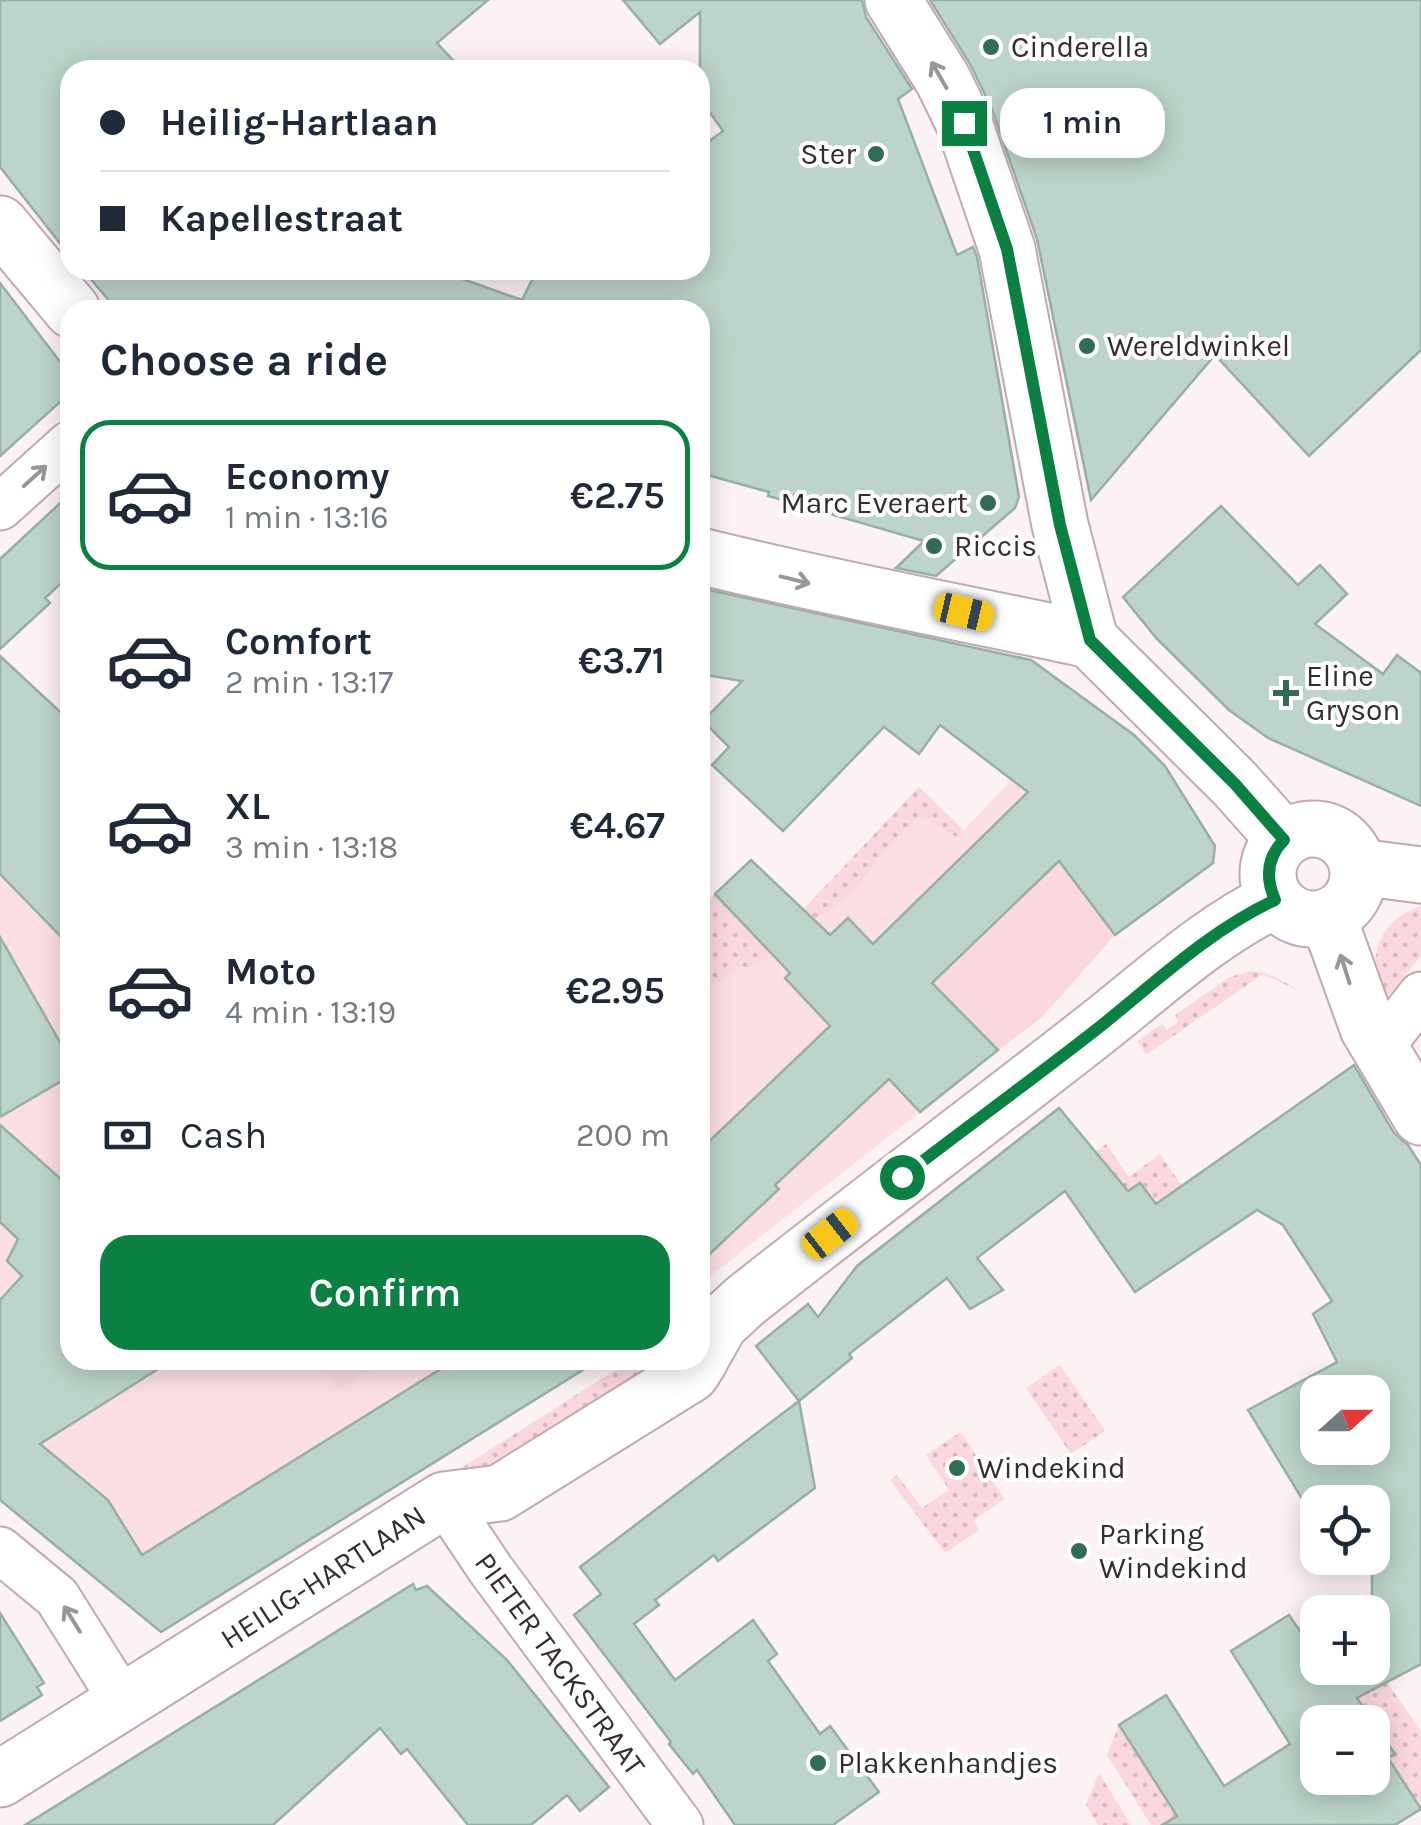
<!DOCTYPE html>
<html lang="en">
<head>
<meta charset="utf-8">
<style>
  body { margin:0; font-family:Karla,sans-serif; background:#f2f2f3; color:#1f2937; height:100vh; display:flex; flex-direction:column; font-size:38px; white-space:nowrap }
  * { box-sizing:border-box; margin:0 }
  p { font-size:32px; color:#747a83 }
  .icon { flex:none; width:55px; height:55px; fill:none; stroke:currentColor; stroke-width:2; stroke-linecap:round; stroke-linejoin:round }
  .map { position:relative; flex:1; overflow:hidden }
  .panel { position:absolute; left:60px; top:300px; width:650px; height:1070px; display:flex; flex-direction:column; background:#fff; border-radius:30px; box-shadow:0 5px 25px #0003 }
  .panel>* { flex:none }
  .banner { position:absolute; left:60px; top:60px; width:650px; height:220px; border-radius:30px; box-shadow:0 5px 25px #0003; display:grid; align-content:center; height:220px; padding:0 40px; background:#fff }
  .needle { width:65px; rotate:69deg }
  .controls { position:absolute; left:1300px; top:1375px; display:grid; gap:20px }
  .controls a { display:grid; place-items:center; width:90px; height:90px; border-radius:20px; background:#fff; box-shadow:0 5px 25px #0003; font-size:50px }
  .end { position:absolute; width:45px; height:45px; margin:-22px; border:12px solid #0b8043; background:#fff; box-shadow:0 0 0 5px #fff }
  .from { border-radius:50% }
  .bubble { position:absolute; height:70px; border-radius:30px; background:#fff; box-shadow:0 5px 25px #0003; font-size:32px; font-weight:600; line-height:70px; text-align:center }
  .car { position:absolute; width:30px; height:60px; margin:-30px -15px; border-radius:12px; box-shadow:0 0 8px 2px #0007; background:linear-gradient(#f5c518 24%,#345 0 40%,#f5c518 0 76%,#345 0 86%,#f5c518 0) }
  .banner b { display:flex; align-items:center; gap:35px; height:95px; font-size:38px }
  .banner b+b { border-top:2px solid #e0e1e3 }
  .banner i { width:25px; height:25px; background:#1f2937 }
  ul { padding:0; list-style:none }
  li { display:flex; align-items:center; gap:30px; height:150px; margin:0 20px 15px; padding:0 20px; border:5px solid transparent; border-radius:30px }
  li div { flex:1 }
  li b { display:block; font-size:38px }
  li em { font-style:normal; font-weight:600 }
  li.selected { border-color:#0b8043 }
  li>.icon { width:90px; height:90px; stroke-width:1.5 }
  h2 { padding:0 40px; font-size:45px; line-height:120px }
  .pay { display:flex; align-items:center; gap:25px; height:110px; padding:0 40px; font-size:38px }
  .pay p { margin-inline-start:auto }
  .cta { display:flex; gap:20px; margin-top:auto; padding:20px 40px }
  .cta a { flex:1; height:115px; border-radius:30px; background:#0b8043; color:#fff; font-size:40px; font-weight:600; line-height:115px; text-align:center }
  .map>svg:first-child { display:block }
  .built { fill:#fcdfe4 }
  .grass { fill:url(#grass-dots) }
  .green { fill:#fad8de }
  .building { fill:#bcd4c9; stroke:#97afa4; stroke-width:2.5; fill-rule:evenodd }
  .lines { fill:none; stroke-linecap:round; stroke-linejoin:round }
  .street-casing { stroke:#c3a9ae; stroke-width:49 }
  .secondary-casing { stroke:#c3a9ae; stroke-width:59 }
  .street { stroke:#fff; stroke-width:45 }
  .secondary { stroke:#fff; stroke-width:55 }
  .oneway { stroke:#9a9696 }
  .route { stroke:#0b8043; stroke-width:12 }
  .poi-dot { fill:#326c55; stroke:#fff; stroke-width:4 }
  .labels { text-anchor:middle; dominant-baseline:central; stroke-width:8; stroke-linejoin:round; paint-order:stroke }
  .poi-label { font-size:30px; fill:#362c2d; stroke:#fff; text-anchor:start }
  .street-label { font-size:30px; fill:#362c2d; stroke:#fff }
</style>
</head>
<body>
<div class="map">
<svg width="1421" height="1825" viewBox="0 0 1421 1825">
  <defs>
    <pattern id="grass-dots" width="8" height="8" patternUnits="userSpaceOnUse" patternTransform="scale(2.5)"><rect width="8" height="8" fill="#fad8de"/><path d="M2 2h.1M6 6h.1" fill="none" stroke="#d7babf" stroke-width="1.8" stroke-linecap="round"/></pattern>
  </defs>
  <rect width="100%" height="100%" fill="#fcf1f3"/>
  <g class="built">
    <polygon points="1020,655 1134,735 1161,762 868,1047 889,1079 919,1113 700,1284 700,910 715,894 767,948 919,787 964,830 1014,777 969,729"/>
    <polygon points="0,719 70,721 70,1360 599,1360 161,1632 0,1500"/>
  </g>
  <g class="grass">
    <polygon points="919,787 963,830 957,837 924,818 915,820 887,848 850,896 803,928 756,967 743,967 712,986 700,983 700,910 715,894 767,948"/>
    <path d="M1421,906V956L1382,1004C1368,959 1373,924 1421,906Z"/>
    <path d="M1251,971C1271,973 1284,981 1301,992L1263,974L1146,1055L1138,1041L1162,1024L1167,1030L1178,1022L1175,1015L1230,977Z"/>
    <polygon points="1106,1144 1129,1177 1160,1154 1182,1186 1156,1203 1140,1183 1126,1193 1095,1152"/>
    <polygon points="631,1360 643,1376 491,1467 447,1477"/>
    <polygon points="1060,1365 1105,1431 1071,1454 1026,1388"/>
    <polygon points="961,1432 1004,1499 974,1520 979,1530 945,1553 890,1480 897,1475 922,1508 949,1490 926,1455"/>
    <polygon points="1376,1667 1421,1731 1421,1809 1388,1758 1395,1753 1347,1683"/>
    <polygon points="1119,1725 1182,1825 1151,1825 1107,1755"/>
    <polygon points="1099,1773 1131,1825 1098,1825 1086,1805"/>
  </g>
  <g class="green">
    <polygon points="1059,861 1115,935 1042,1017 999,1050 932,983"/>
    <polygon points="320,1360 388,1360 338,1390"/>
  </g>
  <g class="building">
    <polygon points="0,0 488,0 437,43 462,70 70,70 70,256 0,167"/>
    <polygon points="623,0 862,0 866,17 912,89 898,99 957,255 973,247 977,257 1019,497 1015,508 936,576 896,568 924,541 768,496 769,492 700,473 700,310 117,310 83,270 437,270 522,300 537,270 700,270 700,148 723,131 700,99 700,12 660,44"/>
    <polygon points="930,0 1421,0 1421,350 1309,456 1215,355 1091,500 1037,239 992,109 970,64"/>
    <polygon points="0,283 70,375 70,393 0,456"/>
    <polygon points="70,494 70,575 45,598 50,603 0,649 0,559"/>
    <polygon points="1221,506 1298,585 1320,565 1347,594 1315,624 1383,674 1397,655 1421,673 1421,806 1268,738 1229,710 1157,639 1123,597"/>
    <polygon points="700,588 1031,660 1134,735 1165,766 1215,846 1213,863 1115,935 1059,861 932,983 998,1050 920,1112 889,1079 775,1185 779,1189 700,1263 700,1150 830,1026 785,978 790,973 715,894 751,860 830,935 848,918 873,944 1028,792 940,725 919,754 884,727 783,831 712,765 729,747 703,721 742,681 700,674"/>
    <polygon points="0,656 70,721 70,946 0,874"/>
    <polygon points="0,937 70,1060 70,1076 0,1117"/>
    <path d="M1354,1065L1394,1133L1408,1145L1421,1165V1664L1357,1698L1395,1754L1388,1758L1421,1809L1395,1825H1162L1177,1816L1119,1725L1166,1695L1224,1786L1290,1744L1231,1651L1289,1615L1308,1643L1318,1637V1668H1372V1612H1358L1372,1603V1502H1304L1248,1410L1337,1362L1313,1314L1332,1301L1283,1225L1257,1210L1135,1292L1065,1191L977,1258L1003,1290L970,1309L947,1278L849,1354L852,1358L799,1401L815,1488L718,1561L714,1555L655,1600L659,1605L634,1624L675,1680L753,1620L777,1654L768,1661L820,1734L830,1726L879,1792L833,1825H735L697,1770L693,1774L669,1744L671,1742L574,1615L601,1594L580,1567L799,1401L756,1346L808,1304L818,1317L857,1266L1059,1108L1128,1191L1140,1183L1156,1204ZM1318,1392H1372V1448H1318ZM1318,1722H1372V1778H1318Z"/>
    <polygon points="0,1125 70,1187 70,1360 172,1360 40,1444 108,1500 142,1555 455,1360 599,1360 161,1632 0,1500 0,1300 22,1276 7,1261 18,1239 0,1222"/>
    <polygon points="413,1584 416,1590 427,1586 507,1660 609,1787 580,1811 567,1795 531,1825 468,1825 407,1749 401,1754 380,1728 273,1825 25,1825"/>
    <polygon points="0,1613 44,1683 37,1687 42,1695 0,1721"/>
  </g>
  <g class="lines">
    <g class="street-casing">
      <g id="street">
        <polyline points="0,507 70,444"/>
        <polyline points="1380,1048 1421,995"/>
        <polyline points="444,1500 491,1570 680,1825"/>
        <polyline points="0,1550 57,1597 123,1702"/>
      </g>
    </g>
    <g class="secondary-casing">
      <g id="secondary">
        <polyline points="893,0 943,80 964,123 1007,249 1060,525 1090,640"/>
        <polyline points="0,224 72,310"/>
        <path d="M700,556C829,588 960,612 1090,640"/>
        <polyline points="1090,640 1235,784 1284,839"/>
        <circle cx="1313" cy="874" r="45"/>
        <polyline points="1358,867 1421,875"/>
        <polyline points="1328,917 1368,1028 1421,1117"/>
        <path d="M700,1359L720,1324L745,1301C861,1209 980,1120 1096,1029C1155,983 1208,932 1275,900"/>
        <polyline points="0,1779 444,1500 500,1493 691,1374 700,1360"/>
      </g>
    </g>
    <use href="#street" class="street"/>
    <use href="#secondary" class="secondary"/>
  </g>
  <defs><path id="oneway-shaft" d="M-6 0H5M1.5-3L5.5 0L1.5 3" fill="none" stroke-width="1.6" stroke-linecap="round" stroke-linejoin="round" transform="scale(2.5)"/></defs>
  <g class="oneway">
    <use href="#oneway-shaft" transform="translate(939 75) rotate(-120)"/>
    <use href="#oneway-shaft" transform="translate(35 476) rotate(-42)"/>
    <use href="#oneway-shaft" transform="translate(795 580) rotate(14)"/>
    <use href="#oneway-shaft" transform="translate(1345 969) rotate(-108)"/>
    <use href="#oneway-shaft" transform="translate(72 1619) rotate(-122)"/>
  </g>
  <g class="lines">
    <path class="route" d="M902,1177C967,1127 1033,1079 1097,1029C1155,983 1207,932 1275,900C1265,877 1267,857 1284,840L1235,784L1090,640L1060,525L1007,249L964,123"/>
  </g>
  <g class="poi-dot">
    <circle cx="991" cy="47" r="10"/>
    <circle cx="876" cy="154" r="10"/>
    <circle cx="1087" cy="346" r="10"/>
    <circle cx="988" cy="503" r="10"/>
    <circle cx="934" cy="546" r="10"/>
    <path d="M1281 678h10v10h10v10h-10v10h-10v-10h-10v-10h10z"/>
    <circle cx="957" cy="1468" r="10"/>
    <circle cx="1079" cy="1551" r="10"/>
    <circle cx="818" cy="1763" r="10"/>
  </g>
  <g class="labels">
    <g class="poi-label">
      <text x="1011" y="47">Cinderella</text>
      <text x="856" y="154" text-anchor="end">Ster</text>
      <text x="1107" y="346">Wereldwinkel</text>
      <text x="968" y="503" text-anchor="end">Marc Everaert</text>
      <text x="954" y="546">Riccis</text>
      <text x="1306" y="676">Eline<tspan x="1306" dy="34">Gryson</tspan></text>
      <text x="977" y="1468">Windekind</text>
      <text x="1099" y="1534">Parking<tspan x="1099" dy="34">Windekind</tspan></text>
      <text x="838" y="1763">Plakkenhandjes</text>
    </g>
    <g class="street-label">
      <text transform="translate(323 1577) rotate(-33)">HEILIG-HARTLAAN</text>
      <text transform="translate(560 1664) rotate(54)">PIETER TACKSTRAAT</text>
    </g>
  </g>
</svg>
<div class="controls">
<a><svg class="needle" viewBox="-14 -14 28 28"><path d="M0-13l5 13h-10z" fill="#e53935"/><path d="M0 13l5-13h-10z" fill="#747a83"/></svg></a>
<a><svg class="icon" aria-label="locate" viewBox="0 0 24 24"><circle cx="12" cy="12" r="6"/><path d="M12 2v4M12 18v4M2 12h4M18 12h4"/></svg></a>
<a>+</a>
<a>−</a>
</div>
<i class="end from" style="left:902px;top:1177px"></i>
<i class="end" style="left:964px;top:123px"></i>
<div class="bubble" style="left:1000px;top:88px;width:165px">1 min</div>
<i class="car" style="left:964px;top:612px;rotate:103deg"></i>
<i class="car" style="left:830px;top:1234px;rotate:52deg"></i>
<div class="banner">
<b><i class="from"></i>Heilig-Hartlaan</b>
<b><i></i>Kapellestraat</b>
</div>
<section class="panel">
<h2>Choose a ride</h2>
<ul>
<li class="selected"><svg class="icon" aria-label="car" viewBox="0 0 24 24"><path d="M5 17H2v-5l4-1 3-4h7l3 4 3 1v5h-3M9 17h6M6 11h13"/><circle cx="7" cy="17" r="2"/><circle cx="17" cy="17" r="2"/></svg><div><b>Economy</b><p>1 min · 13:16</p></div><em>€2.75</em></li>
<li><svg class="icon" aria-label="car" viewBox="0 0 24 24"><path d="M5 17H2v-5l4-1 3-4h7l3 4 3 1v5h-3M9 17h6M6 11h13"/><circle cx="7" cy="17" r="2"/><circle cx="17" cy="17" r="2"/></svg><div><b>Comfort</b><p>2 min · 13:17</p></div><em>€3.71</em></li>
<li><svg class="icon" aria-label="car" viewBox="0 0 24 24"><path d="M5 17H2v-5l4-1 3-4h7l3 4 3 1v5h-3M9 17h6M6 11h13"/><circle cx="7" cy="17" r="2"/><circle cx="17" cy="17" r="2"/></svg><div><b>XL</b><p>3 min · 13:18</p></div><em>€4.67</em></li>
<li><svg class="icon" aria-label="car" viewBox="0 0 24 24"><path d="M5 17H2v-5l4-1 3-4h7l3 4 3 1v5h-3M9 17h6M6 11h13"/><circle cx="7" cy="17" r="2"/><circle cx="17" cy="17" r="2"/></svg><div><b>Moto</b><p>4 min · 13:19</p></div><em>€2.95</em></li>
</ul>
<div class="pay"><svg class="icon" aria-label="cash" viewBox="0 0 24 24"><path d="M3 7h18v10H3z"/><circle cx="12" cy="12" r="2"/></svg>Cash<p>200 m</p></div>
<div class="cta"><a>Confirm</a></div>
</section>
</div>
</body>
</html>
